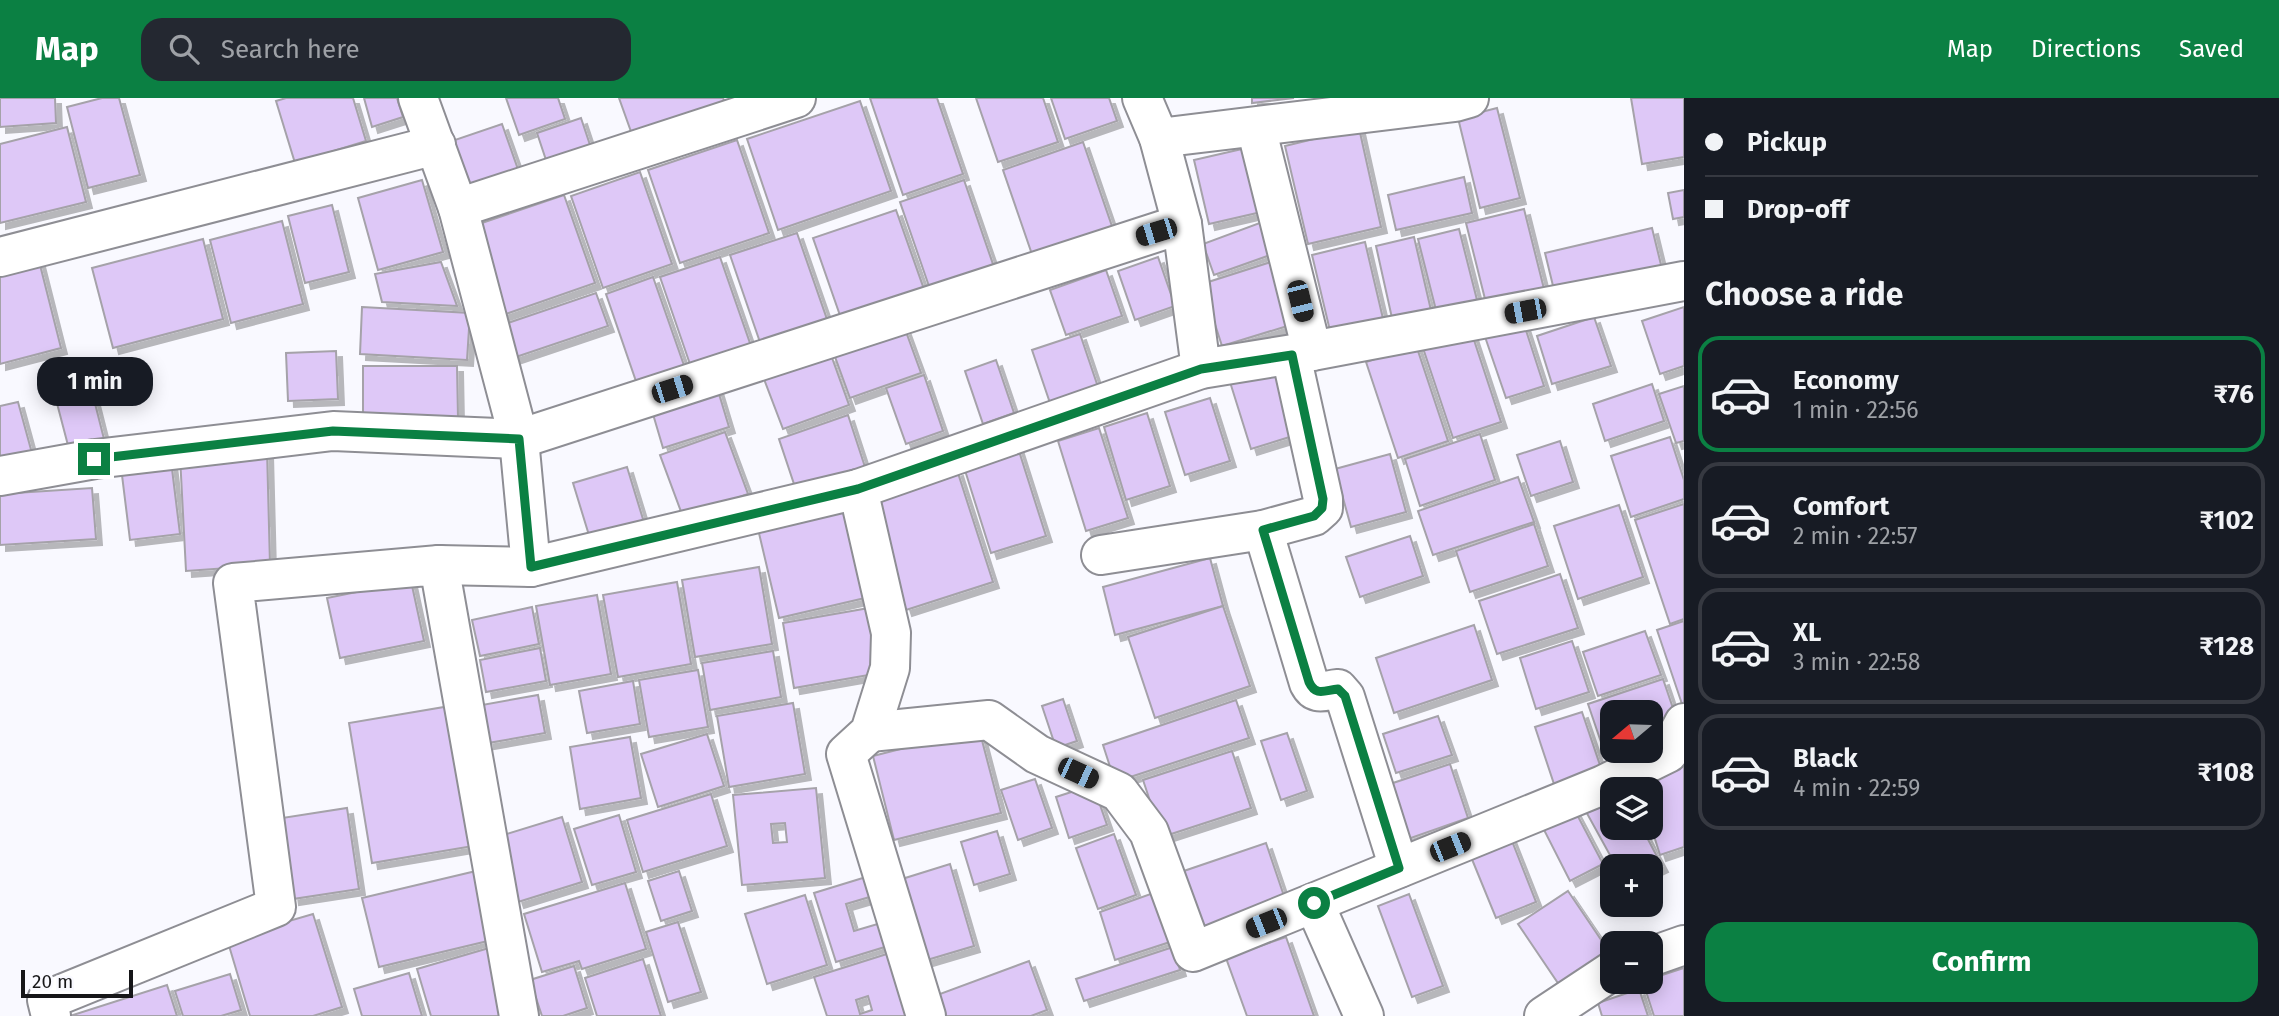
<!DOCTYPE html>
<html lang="en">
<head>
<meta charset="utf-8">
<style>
  body { margin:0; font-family:"Fira Sans",sans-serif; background:#242831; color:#f1f3f6; height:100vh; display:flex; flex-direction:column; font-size:26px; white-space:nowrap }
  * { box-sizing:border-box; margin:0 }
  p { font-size:23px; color:#9ea1a6 }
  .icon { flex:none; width:38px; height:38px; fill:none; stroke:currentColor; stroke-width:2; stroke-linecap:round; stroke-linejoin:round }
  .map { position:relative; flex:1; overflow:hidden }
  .drawer { display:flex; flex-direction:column; background:#171b24; width:595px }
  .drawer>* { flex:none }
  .top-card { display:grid; align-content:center; height:154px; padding:0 21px; background:#171b24 }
  .needle { width:46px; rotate:251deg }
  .controls { position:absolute; left:1600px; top:602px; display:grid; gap:14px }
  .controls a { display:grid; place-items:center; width:63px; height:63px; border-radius:14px; background:#171b24; box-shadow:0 4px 18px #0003; font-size:35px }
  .scale { position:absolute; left:21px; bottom:18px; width:112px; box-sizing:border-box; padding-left:7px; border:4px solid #161618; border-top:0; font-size:19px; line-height:24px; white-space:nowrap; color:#161618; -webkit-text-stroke:5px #f9f9ff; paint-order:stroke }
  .end { position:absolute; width:32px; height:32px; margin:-16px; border:9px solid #0b8043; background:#fff; box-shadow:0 0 0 4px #fff }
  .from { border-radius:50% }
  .bubble { position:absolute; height:49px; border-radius:21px; background:#171b24; box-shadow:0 4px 18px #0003; font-size:23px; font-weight:700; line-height:49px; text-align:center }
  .car { position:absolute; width:21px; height:42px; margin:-21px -10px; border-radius:9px; box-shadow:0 0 5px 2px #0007; background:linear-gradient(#222 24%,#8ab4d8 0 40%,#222 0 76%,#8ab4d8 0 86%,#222 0) }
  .top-card b { display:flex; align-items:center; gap:24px; height:66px; font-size:26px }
  .top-card b+b { border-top:2px solid #363941 }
  .top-card i { width:18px; height:18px; background:#f1f3f6 }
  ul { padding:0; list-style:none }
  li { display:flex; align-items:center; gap:21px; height:116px; margin:0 14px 10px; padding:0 7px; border:4px solid #363941; border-radius:21px }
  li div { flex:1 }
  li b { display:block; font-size:26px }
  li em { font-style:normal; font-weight:700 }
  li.active { border-color:#0b8043 }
  li>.icon { width:63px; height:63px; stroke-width:1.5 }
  h2 { padding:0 21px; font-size:32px; line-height:84px }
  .button { display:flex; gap:14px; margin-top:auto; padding:14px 21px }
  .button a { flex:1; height:80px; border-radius:21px; background:#0b8043; color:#fff; font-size:28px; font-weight:700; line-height:80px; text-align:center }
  header { display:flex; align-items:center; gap:42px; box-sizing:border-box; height:98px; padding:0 35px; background:#0b8043; color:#fff }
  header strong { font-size:33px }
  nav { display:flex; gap:38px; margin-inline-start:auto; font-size:24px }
  .search { width:490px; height:63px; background:#242831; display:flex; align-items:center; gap:18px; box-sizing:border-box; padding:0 24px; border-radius:21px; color:#9ea1a6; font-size:26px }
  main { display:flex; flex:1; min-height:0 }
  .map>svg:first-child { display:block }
  .building { fill:#dec8f7; stroke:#a5a2a9; stroke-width:2; fill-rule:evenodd; filter:url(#shadow) }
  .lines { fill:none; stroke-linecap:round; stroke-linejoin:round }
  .minor-casing { stroke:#8e8e94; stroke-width:42 }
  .minor { stroke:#fff; stroke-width:38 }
  .route { stroke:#0b8043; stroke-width:9 }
</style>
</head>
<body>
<header>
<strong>Map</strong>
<div class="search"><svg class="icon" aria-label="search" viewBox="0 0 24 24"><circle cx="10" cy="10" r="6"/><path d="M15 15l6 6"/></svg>Search here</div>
<nav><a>Map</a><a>Directions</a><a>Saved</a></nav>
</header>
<main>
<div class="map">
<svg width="1684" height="918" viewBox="0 0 1684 918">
  <defs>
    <filter id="shadow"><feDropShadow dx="6" dy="6" stdDeviation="0" flood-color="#0004"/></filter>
  </defs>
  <rect width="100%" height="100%" fill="#f9f9ff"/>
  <g class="building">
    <polygon points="0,0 55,0 56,25 0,29"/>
    <polygon points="102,0 119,0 140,77 88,90 67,9"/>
    <polygon points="286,0 353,0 366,43 295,65 276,3"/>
    <polygon points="364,0 397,0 403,19 372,29"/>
    <polygon points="506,0 558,0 565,21 519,37"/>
    <polygon points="619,0 723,0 727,10 634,42"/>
    <polygon points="870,0 937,0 963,76 903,97"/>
    <polygon points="976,0 1043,0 1058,44 998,64"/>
    <polygon points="1051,0 1109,0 1117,23 1065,41"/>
    <polygon points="1252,0 1294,0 1252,5"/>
    <polygon points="1631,0 1684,0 1684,59 1642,66"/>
    <polygon points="860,3 891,93 778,132 747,41"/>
    <polygon points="1497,10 1520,100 1480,110 1458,20"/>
    <polygon points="581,20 592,53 548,68 537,35"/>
    <polygon points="502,26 521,80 462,100 443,46"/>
    <polygon points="67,29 86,104 0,125 0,46"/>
    <polygon points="1359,30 1381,129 1308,146 1285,48"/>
    <polygon points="737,42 769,135 680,165 648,72"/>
    <polygon points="1083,44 1116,140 1036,168 1003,72"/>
    <polygon points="1255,48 1270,112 1209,126 1194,62"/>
    <polygon points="640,74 672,166 603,190 571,98"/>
    <polygon points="1464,79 1472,115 1396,132 1388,97"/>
    <polygon points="422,82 443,154 378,172 358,100"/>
    <polygon points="964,82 996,175 932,197 900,104"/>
    <polygon points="1684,92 1684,119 1673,121 1668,95"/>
    <polygon points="564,97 595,185 503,217 473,128"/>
    <polygon points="332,107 349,174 305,185 288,118"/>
    <polygon points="1524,111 1545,195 1487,209 1466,125"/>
    <polygon points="896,112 926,197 843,226 813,140"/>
    <polygon points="282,123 303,206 231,225 210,142"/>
    <polygon points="1265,123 1276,155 1214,177 1203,146"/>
    <polygon points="1652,130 1662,171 1555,196 1545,155"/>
    <polygon points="1459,131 1478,206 1437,216 1418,141"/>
    <polygon points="797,135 830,230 763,253 730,157"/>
    <polygon points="1414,139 1433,221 1394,229 1376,148"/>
    <polygon points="203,141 223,221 113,250 92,170"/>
    <polygon points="1365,144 1384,225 1331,237 1312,157"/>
    <polygon points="37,155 61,250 0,266 0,165"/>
    <polygon points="720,159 752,251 692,272 660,179"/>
    <polygon points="1158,159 1175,208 1135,222 1118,173"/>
    <polygon points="1277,162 1297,225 1222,248 1202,186"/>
    <polygon points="441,164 457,208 382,204 375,176"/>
    <polygon points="1106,172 1122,218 1066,237 1050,192"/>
    <polygon points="653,179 687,276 639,292 606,196"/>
    <polygon points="596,195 608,228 513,260 502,227"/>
    <polygon points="362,209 470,215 467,262 360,256"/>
    <polygon points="1684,209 1684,268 1660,276 1642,223"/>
    <polygon points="1594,219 1611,268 1552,286 1537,238"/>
    <polygon points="1522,220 1544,288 1506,300 1483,233"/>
    <polygon points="905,231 921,275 850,300 834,256"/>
    <polygon points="1471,233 1501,324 1453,340 1423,250"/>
    <polygon points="1080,236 1098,289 1050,305 1032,252"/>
    <polygon points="1416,247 1448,343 1398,360 1366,264"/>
    <polygon points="336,253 338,301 288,303 286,255"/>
    <polygon points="831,257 849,307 783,331 764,281"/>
    <polygon points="84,262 105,345 70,355 48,271"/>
    <polygon points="996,262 1014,315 983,326 965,273"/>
    <polygon points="363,268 457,268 458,320 363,320"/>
    <polygon points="1275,270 1296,337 1251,351 1230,284"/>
    <polygon points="924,277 943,333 906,346 886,290"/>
    <polygon points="716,286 729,329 663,350 650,306"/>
    <polygon points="1652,286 1664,323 1605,343 1593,306"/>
    <polygon points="1684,288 1684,343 1676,345 1659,296"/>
    <polygon points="1210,300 1230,363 1185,377 1165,314"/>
    <polygon points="18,304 33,359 0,367 0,308"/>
    <polygon points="1147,315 1170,388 1126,402 1104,329"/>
    <polygon points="848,317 865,369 796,392 779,341"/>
    <polygon points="1099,330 1128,420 1086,433 1058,343"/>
    <polygon points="725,334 748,396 683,419 660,357"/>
    <polygon points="1480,336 1495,382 1420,408 1405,361"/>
    <polygon points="1670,339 1684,382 1684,401 1631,419 1611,358"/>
    <polygon points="1560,343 1573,384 1531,398 1517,357"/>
    <polygon points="1018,350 1046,438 991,455 963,366"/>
    <polygon points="267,352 270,467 186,473 180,358"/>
    <polygon points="1390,356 1406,414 1351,429 1335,371"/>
    <polygon points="171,363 180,436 130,442 121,369"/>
    <polygon points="627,369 646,431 592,447 573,385"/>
    <polygon points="957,372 993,484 906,512 870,400"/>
    <polygon points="1518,379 1534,424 1433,457 1418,413"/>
    <polygon points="92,390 96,441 0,447 0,396"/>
    <polygon points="1684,406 1684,521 1670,526 1635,422"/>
    <polygon points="1619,407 1643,479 1578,501 1554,428"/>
    <polygon points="844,411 865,500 779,520 758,431"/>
    <polygon points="1534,426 1548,468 1470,494 1456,453"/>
    <polygon points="1410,438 1423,478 1360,499 1346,459"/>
    <polygon points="1210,460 1223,508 1115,537 1103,489"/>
    <polygon points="759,469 772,546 695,559 682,482"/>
    <polygon points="1560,476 1578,530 1497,556 1479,503"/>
    <polygon points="411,483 424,543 340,560 327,500"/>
    <polygon points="677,484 691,566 618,579 603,497"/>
    <polygon points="597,497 611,576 550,587 536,508"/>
    <polygon points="1223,508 1250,588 1155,620 1128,539"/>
    <polygon points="532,509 539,546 480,558 472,522"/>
    <polygon points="869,510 880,575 794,590 783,525"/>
    <polygon points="1684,523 1684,608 1683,609 1657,532"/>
    <polygon points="1474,527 1492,582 1394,615 1376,560"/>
    <polygon points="1645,533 1661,577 1598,598 1583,554"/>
    <polygon points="1572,543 1589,594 1536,611 1520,560"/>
    <polygon points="540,550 546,583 486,594 480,562"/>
    <polygon points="773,553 781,599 710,612 702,565"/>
    <polygon points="698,572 708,629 649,639 639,582"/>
    <polygon points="1663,581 1678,625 1650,634 1650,614 1612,614 1612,647 1603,650 1588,606"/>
    <polygon points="633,583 640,626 587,635 579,593"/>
    <polygon points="538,597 545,635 488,645 482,607"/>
    <polygon points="1063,601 1077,643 1056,650 1042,608"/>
    <polygon points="1236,602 1249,640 1115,684 1103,647"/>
    <polygon points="793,605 805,676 729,689 717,618"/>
    <polygon points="456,607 479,747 372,765 349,625"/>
    <polygon points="1582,614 1603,676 1556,692 1535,629"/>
    <polygon points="1438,618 1452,657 1396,675 1383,636"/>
    <polygon points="979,631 1001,715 894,742 873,658"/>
    <polygon points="1287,635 1307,693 1281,702 1261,643"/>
    <polygon points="707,636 724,688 658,709 641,656"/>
    <polygon points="630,639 641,700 580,711 570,649"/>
    <polygon points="1232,653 1251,710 1162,739 1143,682"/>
    <polygon points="1450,666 1468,720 1408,741 1390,686"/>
    <polygon points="1684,667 1684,749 1660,757 1650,725 1650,691 1640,691 1637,681"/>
    <polygon points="1035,681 1052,730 1018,742 1001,692"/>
    <polygon points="1093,687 1107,727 1069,740 1056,699"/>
    <path d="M816,690L825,780L742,787L733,697ZM785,725L787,744L773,745L771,726Z"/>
    <polygon points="1612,695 1612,730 1642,730 1662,768 1650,774 1650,768 1616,768 1584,710"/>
    <polygon points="711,696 727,748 643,774 627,722"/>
    <polygon points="1573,709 1603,766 1570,783 1541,726"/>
    <polygon points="347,710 359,791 293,801 282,720"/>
    <polygon points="619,717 636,774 592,787 574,731"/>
    <polygon points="562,719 582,784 518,804 497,739"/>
    <polygon points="997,733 1010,776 974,787 961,744"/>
    <polygon points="1114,736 1136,797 1098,811 1076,750"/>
    <polygon points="1510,738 1536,804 1496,820 1469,754"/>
    <polygon points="1266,745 1286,804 1197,833 1178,775"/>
    <polygon points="950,766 974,848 927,862 902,781"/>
    <polygon points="476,773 492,842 379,869 362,800"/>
    <polygon points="679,773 692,813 661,823 648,783"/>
    <polygon points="866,779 873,798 846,806 854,833 881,825 888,848 836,864 814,795"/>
    <polygon points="625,785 646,851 582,871 579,863 542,874 524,816"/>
    <polygon points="1159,793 1176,842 1115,862 1100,814"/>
    <polygon points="1568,793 1612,858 1566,897 1518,826"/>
    <polygon points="1409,796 1443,888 1412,899 1378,808"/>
    <polygon points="805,797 827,867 767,886 745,816"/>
    <polygon points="313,816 342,909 313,918 250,918 227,841"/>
    <polygon points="678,824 701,894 668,904 646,834"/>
    <polygon points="1286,839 1314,918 1247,918 1226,860"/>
    <polygon points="1173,849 1180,872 1084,903 1076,881"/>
    <polygon points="489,850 509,918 431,918 417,871"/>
    <path d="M890,855L910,918H827L814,879ZM868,898L872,912L860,916L856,902Z"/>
    <polygon points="643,861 661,918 597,918 585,880"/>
    <polygon points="1029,863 1047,912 1031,918 935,918 929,900"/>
    <polygon points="574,868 587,910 563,918 542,918 530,882"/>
    <polygon points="1684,870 1684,918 1654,918 1643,884 1650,884 1650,881"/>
    <polygon points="409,875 422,918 362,918 354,891"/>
    <polygon points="230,876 241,912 221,918 183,918 175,893"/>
    <polygon points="167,887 177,918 70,918"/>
    <polygon points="1639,891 1648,918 1602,918 1598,905"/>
  </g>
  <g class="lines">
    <g class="minor-casing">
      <g id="minor">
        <polyline points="418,0 458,110 519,341 531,469"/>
        <polyline points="1142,0 1159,40 1182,126 1201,271"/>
        <polyline points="1256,29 1312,253"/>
        <polyline points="1159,40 1455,4 1469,0"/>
        <polyline points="458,110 796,0"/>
        <polyline points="0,159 436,47"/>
        <polyline points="0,378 95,361 333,333 519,341 1182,126"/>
        <polyline points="858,391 891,535 890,570 870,634 846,656 926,918"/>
        <path d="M1263,432L1309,585C1316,599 1325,592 1338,591L1345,599L1399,770"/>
        <polyline points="1101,457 1263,432 1314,418 1323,410 1323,401 1291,257"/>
        <polyline points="439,467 531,469 858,391 1201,271 1312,253 1684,183"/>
        <polyline points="870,634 989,622 1037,656 1119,694 1149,734 1193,854 1603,687 1668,655 1684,625"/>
        <polyline points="1314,805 1364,918"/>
        <polyline points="1650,859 1684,847"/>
        <polyline points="51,918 47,902 276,809 233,485 439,467 519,918"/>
        <polyline points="1544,918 1612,873"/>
      </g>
    </g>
    <use href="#minor" class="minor"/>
  </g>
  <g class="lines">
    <path class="route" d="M94,361L333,333L519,341L531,469L858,391L1201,271L1292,257L1323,401L1322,410L1314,418L1263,432L1309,584C1316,599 1325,592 1338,591L1345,598L1399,770L1314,805"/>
  </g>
</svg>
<div class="controls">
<a><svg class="needle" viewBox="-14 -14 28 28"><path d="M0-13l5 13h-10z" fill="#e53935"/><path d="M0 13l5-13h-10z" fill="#9ea1a6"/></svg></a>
<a><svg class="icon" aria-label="layers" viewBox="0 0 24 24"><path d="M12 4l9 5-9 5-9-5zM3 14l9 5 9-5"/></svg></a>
<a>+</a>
<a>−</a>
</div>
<div class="scale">20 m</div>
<i class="end from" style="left:1314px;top:805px"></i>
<i class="end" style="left:94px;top:361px"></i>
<div class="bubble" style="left:37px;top:259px;width:116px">1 min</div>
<i class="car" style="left:1156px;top:134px;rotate:253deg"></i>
<i class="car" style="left:1300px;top:203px;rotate:166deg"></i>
<i class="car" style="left:1525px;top:213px;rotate:259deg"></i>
<i class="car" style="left:672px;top:291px;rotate:72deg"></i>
<i class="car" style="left:1078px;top:675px;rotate:115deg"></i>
<i class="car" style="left:1450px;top:749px;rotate:68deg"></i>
<i class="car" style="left:1266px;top:825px;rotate:248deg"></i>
</div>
<section class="drawer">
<div class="top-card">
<b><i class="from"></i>Pickup</b>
<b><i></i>Drop-off</b>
</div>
<h2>Choose a ride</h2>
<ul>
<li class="active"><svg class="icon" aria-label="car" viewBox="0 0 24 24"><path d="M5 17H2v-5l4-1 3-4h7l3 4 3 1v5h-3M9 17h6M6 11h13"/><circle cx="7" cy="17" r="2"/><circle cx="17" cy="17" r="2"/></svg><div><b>Economy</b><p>1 min · 22:56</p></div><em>₹76</em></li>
<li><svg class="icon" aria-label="car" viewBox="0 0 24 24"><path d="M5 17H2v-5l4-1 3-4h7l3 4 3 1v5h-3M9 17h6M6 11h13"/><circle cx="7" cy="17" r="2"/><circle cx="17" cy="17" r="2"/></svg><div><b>Comfort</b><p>2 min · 22:57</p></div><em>₹102</em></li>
<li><svg class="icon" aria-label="car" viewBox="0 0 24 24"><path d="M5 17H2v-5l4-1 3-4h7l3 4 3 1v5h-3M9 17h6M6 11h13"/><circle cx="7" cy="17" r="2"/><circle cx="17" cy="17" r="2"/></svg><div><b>XL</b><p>3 min · 22:58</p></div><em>₹128</em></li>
<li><svg class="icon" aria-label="car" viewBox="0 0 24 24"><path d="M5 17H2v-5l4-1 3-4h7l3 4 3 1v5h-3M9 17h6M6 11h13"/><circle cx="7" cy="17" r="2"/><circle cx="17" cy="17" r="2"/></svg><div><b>Black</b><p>4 min · 22:59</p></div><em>₹108</em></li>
</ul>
<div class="button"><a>Confirm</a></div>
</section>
</main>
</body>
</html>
